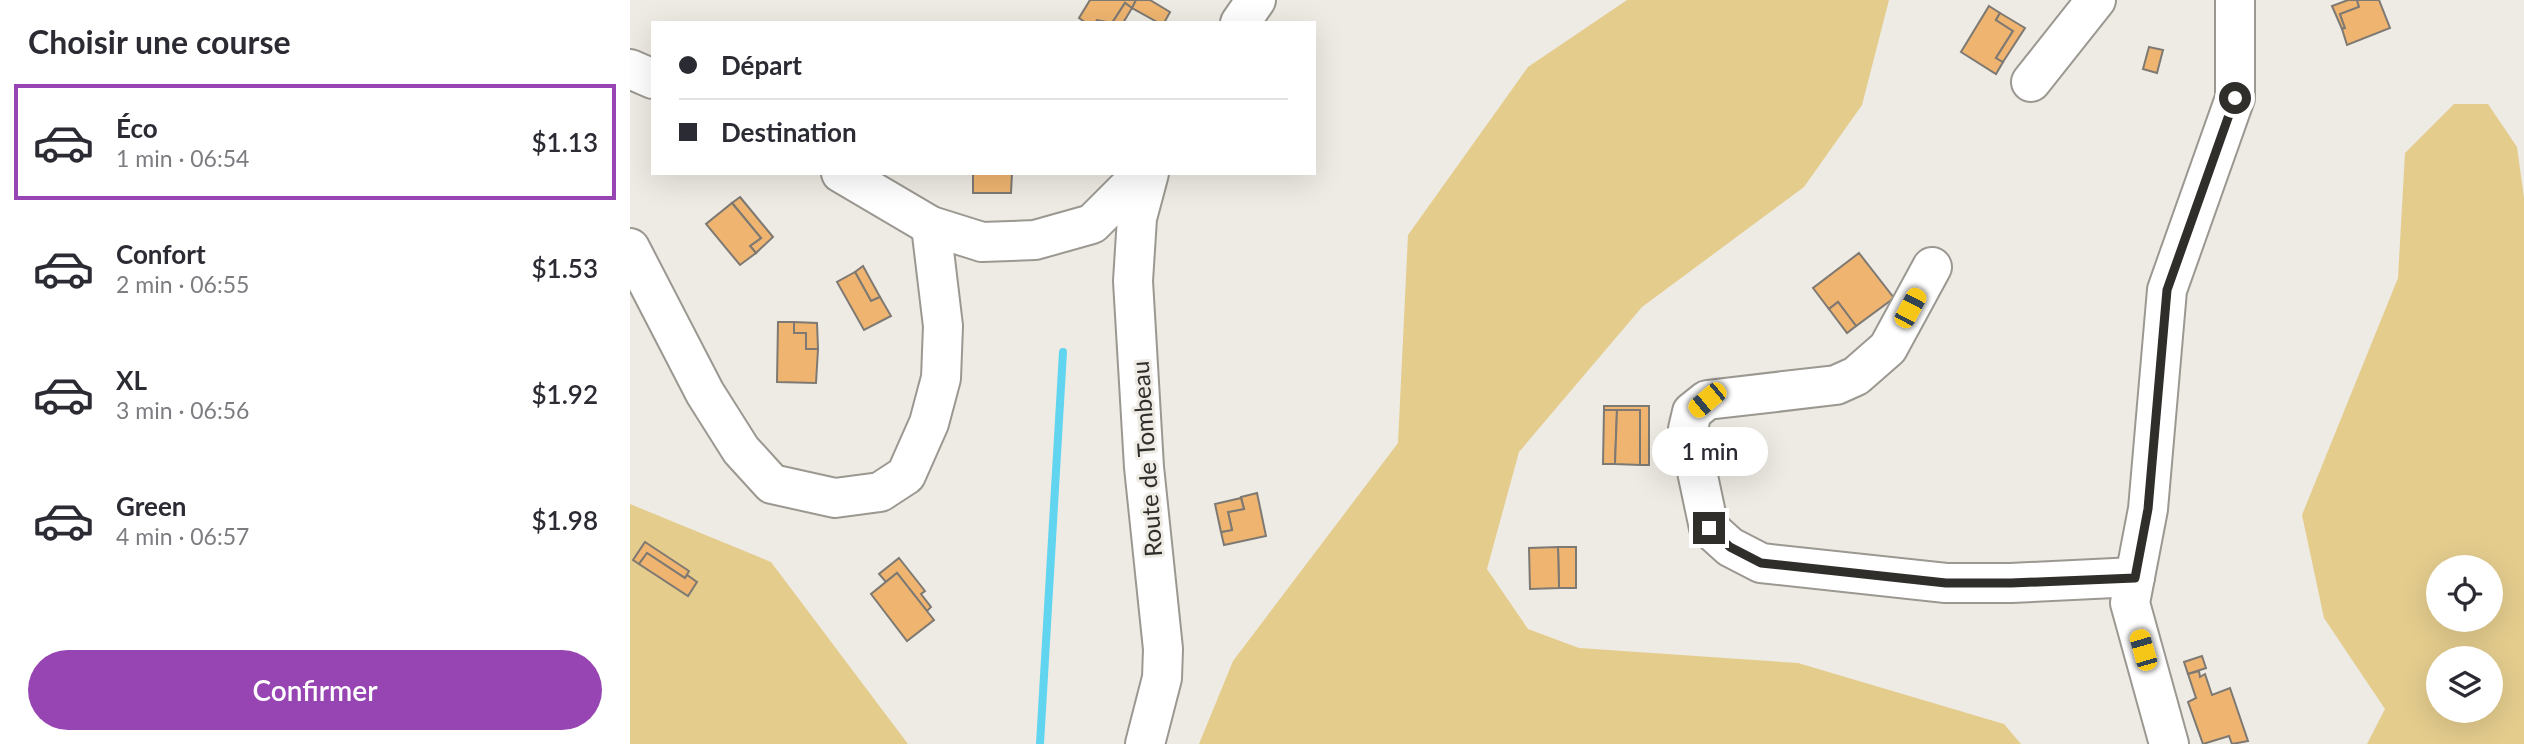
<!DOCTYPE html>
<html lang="fr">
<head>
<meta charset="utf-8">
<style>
  body { margin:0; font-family:Lato,sans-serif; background:#f2f2f3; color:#2b2b33; height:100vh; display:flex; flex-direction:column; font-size:26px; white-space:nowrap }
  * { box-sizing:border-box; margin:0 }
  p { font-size:23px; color:#7c7c81 }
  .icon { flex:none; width:38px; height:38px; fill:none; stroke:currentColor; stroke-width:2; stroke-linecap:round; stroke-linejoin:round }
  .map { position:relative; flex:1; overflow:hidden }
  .side { display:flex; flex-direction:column; background:#fff; width:630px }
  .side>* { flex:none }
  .guide { position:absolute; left:21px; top:21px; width:665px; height:154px; border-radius:0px; box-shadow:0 7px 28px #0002; display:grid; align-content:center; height:154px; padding:0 28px; background:#fff }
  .tools { position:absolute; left:1796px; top:555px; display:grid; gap:14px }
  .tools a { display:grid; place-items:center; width:77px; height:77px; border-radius:50%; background:#fff; box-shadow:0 7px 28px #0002; font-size:35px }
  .end { position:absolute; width:32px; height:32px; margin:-16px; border:9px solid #2f2e2b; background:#fff; box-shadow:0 0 0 4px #fff }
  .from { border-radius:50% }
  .bubble { position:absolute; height:49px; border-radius:24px; background:#fff; box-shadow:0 7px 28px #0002; font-size:23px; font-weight:600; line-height:49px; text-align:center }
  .car { position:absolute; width:21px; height:42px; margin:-21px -10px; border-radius:9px; box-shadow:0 0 5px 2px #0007; background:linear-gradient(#f5c518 24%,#345 0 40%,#f5c518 0 76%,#345 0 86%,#f5c518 0) }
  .guide b { display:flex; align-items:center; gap:24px; height:66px; font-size:26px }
  .guide b+b { border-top:2px solid #e1e1e2 }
  .guide i { width:18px; height:18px; background:#2b2b33 }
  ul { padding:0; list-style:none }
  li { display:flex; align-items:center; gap:21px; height:116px; margin:0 14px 10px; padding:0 14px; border:4px solid transparent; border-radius:0px }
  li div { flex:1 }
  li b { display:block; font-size:26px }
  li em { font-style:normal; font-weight:600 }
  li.current { border-color:#9845b4 }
  li>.icon { width:63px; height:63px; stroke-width:1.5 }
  h2 { padding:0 28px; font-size:32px; line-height:84px }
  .button { display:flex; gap:14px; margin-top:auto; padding:14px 28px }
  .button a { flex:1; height:80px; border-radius:42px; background:#9845b4; color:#fff; font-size:28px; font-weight:600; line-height:80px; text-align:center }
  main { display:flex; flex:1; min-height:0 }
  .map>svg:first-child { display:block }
  .green { fill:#e4cc8d; fill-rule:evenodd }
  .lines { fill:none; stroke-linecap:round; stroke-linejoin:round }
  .stream { stroke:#61d4ef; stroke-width:8 }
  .building { fill:#efb570; stroke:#7e7973; stroke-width:2 }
  .minor-casing { stroke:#9b9891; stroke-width:42 }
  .major-casing { stroke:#9b9891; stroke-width:42 }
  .minor { stroke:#fff; stroke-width:38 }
  .major { stroke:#fff; stroke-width:38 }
  .route { stroke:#2f2e2b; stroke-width:9 }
  .labels { text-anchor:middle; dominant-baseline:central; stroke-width:6; stroke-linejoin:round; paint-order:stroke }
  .street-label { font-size:24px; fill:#2f2e2b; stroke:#eeebe4 }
</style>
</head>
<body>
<main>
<section class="side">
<h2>Choisir une course</h2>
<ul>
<li class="current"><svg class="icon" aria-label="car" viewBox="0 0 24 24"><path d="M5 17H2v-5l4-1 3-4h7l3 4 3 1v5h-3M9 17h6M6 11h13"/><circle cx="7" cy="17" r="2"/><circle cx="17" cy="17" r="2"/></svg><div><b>Éco</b><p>1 min · 06:54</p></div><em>$1.13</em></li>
<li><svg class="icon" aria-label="car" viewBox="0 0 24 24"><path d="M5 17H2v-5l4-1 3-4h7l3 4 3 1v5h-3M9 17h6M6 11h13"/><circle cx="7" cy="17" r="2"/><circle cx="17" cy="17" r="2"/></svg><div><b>Confort</b><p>2 min · 06:55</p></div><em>$1.53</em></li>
<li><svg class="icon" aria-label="car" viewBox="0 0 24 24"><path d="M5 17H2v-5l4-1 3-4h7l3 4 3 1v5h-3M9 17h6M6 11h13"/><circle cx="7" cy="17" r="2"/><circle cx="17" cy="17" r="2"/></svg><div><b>XL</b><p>3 min · 06:56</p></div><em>$1.92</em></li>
<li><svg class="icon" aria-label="car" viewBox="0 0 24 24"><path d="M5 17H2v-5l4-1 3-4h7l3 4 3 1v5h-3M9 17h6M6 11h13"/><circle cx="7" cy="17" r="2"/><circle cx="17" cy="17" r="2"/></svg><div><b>Green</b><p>4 min · 06:57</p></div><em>$1.98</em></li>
</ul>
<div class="button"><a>Confirmer</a></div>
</section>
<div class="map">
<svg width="1894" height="744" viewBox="0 0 1894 744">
  <rect width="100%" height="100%" fill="#eeebe4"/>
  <g class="green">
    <polygon points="997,0 1259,0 1232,105 1174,187 1012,307 889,452 857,569 898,629 949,648 1168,663 1374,724 1391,744 569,744 603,661 768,443 778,235 898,67"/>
    <path d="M1824,104H1858L1887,147L1894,198V744H1737L1755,709L1694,618L1672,515L1768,278L1775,153ZM1860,567V620H1808V567ZM1860,658V710H1808V658Z"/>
    <polygon points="0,504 141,562 278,744 0,744"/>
  </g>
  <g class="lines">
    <polyline class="stream" points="410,744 433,352"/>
  </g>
  <g class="building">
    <polygon points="460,0 506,0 502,8 495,3 482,23 467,20 465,23 456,23 449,18"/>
    <polygon points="506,0 520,0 540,12 534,23 529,23 502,8"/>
    <polygon points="1718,0 1727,0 1729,7 1710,14 1715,28 1712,29 1702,6"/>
    <polygon points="1727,0 1749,0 1760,28 1717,45 1712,29 1715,28 1710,14 1729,7"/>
    <polygon points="495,3 502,8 493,23 482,23"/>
    <polygon points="1359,6 1370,13 1366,20 1383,31 1366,58 1373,62 1366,74 1331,52"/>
    <polygon points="1370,13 1395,28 1373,62 1366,58 1383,31 1366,20"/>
    <polygon points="1519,47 1533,50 1527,73 1513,69"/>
    <polygon points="343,173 382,173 381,193 343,193"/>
    <polygon points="110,197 143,237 126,253 120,246 131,238 102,203"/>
    <polygon points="102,203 131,238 120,246 126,253 110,265 76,224"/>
    <polygon points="1229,253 1264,298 1226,326 1208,302 1199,309 1183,288"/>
    <polygon points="233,266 250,297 241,301 225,272"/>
    <polygon points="225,272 241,301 250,297 261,316 234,330 207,282"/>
    <polygon points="1208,302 1226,326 1217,333 1199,309"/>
    <polygon points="148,322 164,322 164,333 176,333 176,349 188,349 186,383 147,382"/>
    <polygon points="164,322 187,323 188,349 176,349 176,333 164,333"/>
    <polygon points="974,406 1019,406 1019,465 1010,465 1010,410 974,410"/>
    <polygon points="974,410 987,410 985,464 973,464"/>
    <polygon points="987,410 1010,410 1010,465 985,464"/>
    <polygon points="627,493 636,536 594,545 591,532 602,530 598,512 614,509 611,497"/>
    <polygon points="611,498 614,509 598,512 602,530 591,532 585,504"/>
    <polygon points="15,542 59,571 55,578 17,553 9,564 3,560"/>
    <polygon points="928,547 946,547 946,588 929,588"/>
    <polygon points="928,547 929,588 900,589 899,548"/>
    <polygon points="17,553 55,578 57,575 67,582 58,596 9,564"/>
    <polygon points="269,558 295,591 291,594 301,607 297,611 267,573 256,582 249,574"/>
    <polygon points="267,573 304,620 277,641 241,594"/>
    <polygon points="1572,656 1576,668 1558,674 1554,662"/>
    <polygon points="1569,671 1570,677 1575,674 1582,695 1600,688 1618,741 1602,744 1599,736 1573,744 1558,702 1566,698 1558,674"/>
  </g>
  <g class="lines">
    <g class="minor-casing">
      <g id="minor">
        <polyline points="0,69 23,79"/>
        <polyline points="1401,82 1466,0"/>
        <polyline points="211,173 301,226 352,242 405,240 462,224 513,173"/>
        <polyline points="0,248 75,393 111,450 142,484 205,498 250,492 276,475 299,423 311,378 313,326 301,226"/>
        <polyline points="1302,267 1258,348 1226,376 1206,385 1077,400 1062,412 1058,429 1079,528 1100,547 1131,563 1316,583 1381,583 1505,577"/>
        <polyline points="1539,744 1500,603 1518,509 1537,290 1605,98 1605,0"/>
      </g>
    </g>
    <g class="major-casing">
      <g id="major">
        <polyline points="610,23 626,0"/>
        <polyline points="515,744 532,678 533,649 514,467 503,281 507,218 519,173"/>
      </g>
    </g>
    <use href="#minor" class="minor"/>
    <use href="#major" class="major"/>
  </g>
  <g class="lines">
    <polyline class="route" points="1079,528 1100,547 1131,563 1316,583 1381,583 1505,578 1518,509 1537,290 1605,98"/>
  </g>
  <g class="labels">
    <g class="street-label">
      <text transform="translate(516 459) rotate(-94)">Route de Tombeau</text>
    </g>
  </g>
</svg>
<div class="tools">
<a><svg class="icon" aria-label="locate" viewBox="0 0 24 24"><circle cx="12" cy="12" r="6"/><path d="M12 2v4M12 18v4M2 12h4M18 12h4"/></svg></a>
<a><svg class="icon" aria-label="layers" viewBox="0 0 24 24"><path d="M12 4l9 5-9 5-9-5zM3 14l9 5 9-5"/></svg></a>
</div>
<i class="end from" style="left:1605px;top:98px"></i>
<i class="end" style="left:1079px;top:528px"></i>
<div class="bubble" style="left:1022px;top:427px;width:116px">1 min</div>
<i class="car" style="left:1280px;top:308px;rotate:28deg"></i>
<i class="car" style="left:1077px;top:400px;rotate:230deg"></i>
<i class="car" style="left:1513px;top:650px;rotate:344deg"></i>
<div class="guide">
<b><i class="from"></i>Départ</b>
<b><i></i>Destination</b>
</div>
</div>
</main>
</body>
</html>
